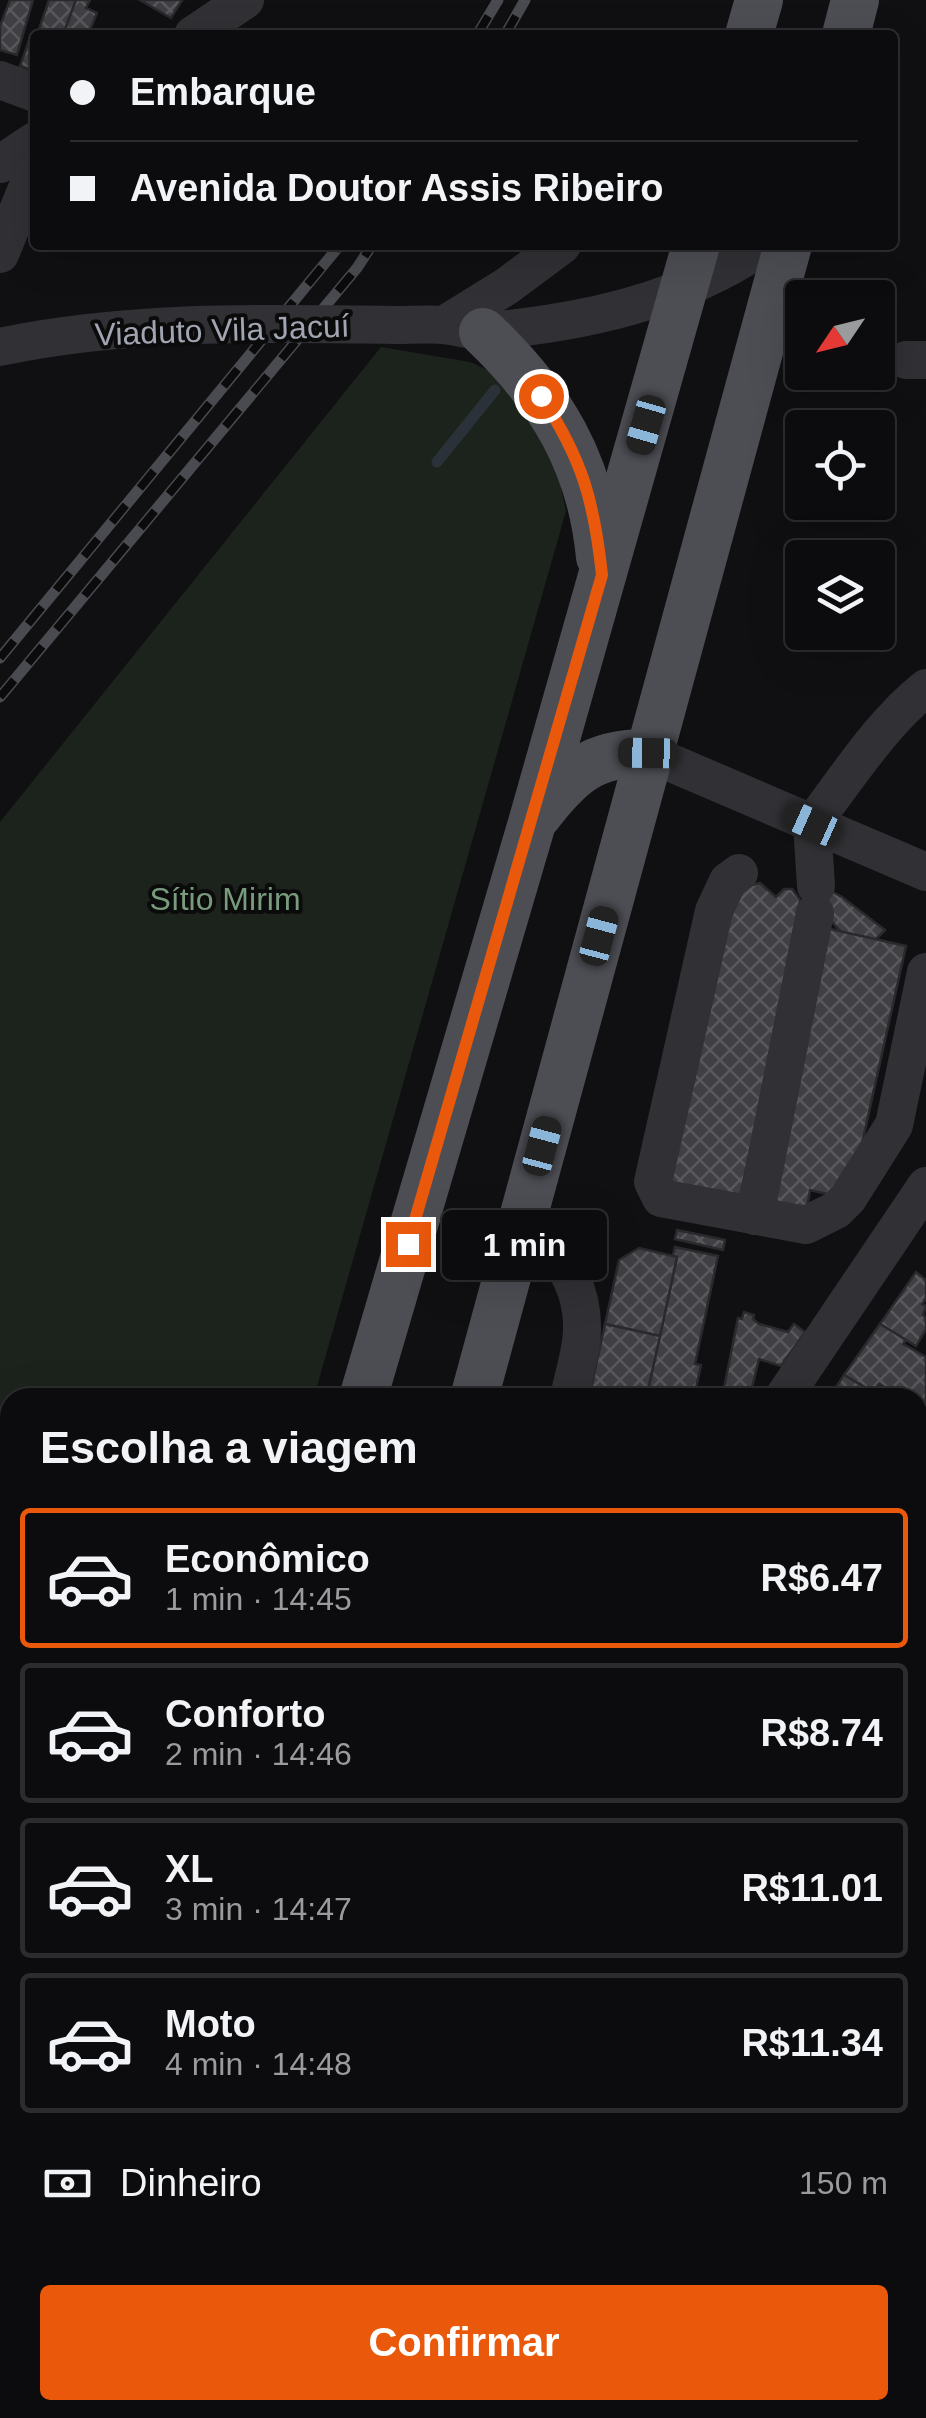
<!DOCTYPE html>
<html lang="pt">
<head>
<meta charset="utf-8">
<style>
  body { margin:0; font-family:Helvetica,sans-serif; background:#151416; color:#f1f3f6; height:100vh; display:flex; flex-direction:column; font-size:38px; white-space:nowrap }
  * { box-sizing:border-box; margin:0 }
  p { font-size:32px; color:#9a9b9d }
  .icon { flex:none; width:55px; height:55px; fill:none; stroke:currentColor; stroke-width:2; stroke-linecap:round; stroke-linejoin:round }
  .map { position:relative; flex:1; overflow:hidden }
  .sheet { position:absolute; left:0px; top:1388px; width:928px; height:1032px; display:flex; flex-direction:column; background:#0c0b0d; border-radius:30px 30px 0 0; box-shadow:0 10px 40px #0002,0 0 0 2px #2c2b2e }
  .sheet>* { flex:none }
  .hud { position:absolute; left:30px; top:30px; width:868px; height:220px; border-radius:10px; box-shadow:0 10px 40px #0002,0 0 0 2px #2c2b2e; display:grid; align-content:center; height:220px; padding:0 40px; background:#0c0b0d }
  .needle { width:65px; rotate:235deg }
  .buttons { position:absolute; left:785px; top:280px; display:grid; gap:20px }
  .buttons a { display:grid; place-items:center; width:110px; height:110px; border-radius:10px; background:#0c0b0d; box-shadow:0 10px 40px #0002,0 0 0 2px #2c2b2e; font-size:50px }
  .end { position:absolute; width:45px; height:45px; margin:-22px; border:12px solid #ea580c; background:#fff; box-shadow:0 0 0 5px #fff }
  .from { border-radius:50% }
  .bubble { position:absolute; height:70px; border-radius:10px; background:#0c0b0d; box-shadow:0 10px 40px #0002,0 0 0 2px #2c2b2e; font-size:32px; font-weight:700; line-height:70px; text-align:center }
  .car { position:absolute; width:30px; height:60px; margin:-30px -15px; border-radius:12px; box-shadow:0 0 8px 2px #0007; background:linear-gradient(#222 24%,#8ab4d8 0 40%,#222 0 76%,#8ab4d8 0 86%,#222 0) }
  .hud b { display:flex; align-items:center; gap:35px; height:95px; font-size:38px }
  .hud b+b { border-top:2px solid #2c2b2e }
  .hud i { width:25px; height:25px; background:#f1f3f6 }
  ul { padding:0; list-style:none }
  li { display:flex; align-items:center; gap:30px; height:140px; margin:0 20px 15px; padding:0 20px; border:5px solid #2c2b2e; border-radius:10px }
  li div { flex:1 }
  li b { display:block; font-size:38px }
  li em { font-style:normal; font-weight:700 }
  li.selected { border-color:#ea580c }
  li>.icon { width:90px; height:90px; stroke-width:1.5 }
  h2 { padding:0 40px; font-size:45px; line-height:120px }
  .pay { display:flex; align-items:center; gap:25px; height:110px; padding:0 40px; font-size:38px }
  .pay p { margin-inline-start:auto }
  .action { display:flex; gap:20px; margin-top:auto; padding:20px 40px }
  .action a { flex:1; height:115px; border-radius:10px; background:#ea580c; color:#fff; font-size:40px; font-weight:700; line-height:115px; text-align:center }
  .map>svg:first-child { display:block }
  .green { fill:#1c231d }
  .lines { fill:none; stroke-linecap:round; stroke-linejoin:round }
  .stream { stroke:#2a3138; stroke-width:11 }
  .building { fill:url(#building-cross-hatch); stroke:#2a2a2d; stroke-width:2.5 }
  .minor { stroke:#313135; stroke-width:38 }
  .major { stroke:#4d4e54; stroke-width:48 }
  .rail-casing { stroke:#4a4b50; stroke-width:11 }
  .rail { stroke:#0b0b0c; stroke-width:8; stroke-dasharray:22; stroke-linecap:butt }
  .minor-bridge { stroke:#313135; stroke-width:38 }
  .route { stroke:#ea580c; stroke-width:12 }
  .labels { text-anchor:middle; dominant-baseline:central; stroke-width:8; stroke-linejoin:round; paint-order:stroke }
  .street-label { font-size:32px; fill:#a1a5b1; stroke:#0b0b0c }
  .park-label { font-size:32px; fill:#799b7d; stroke:#0b0b0c }
</style>
</head>
<body>
<div class="map">
<svg width="926" height="2418" viewBox="0 0 926 2418">
  <defs>
    <pattern id="building-cross-hatch" width="8" height="8" patternUnits="userSpaceOnUse" patternTransform="scale(2.5)"><rect width="8" height="8" fill="#3f3f44"/><path d="M0 0l8 8M0 8l8-8" fill="none" stroke="#58585d"/></pattern>
  </defs>
  <rect width="100%" height="100%" fill="#100f11"/>
  <polygon class="green" points="381,347 470,362 541,395 566,511 314,1397 10,1398 10,1427 0,1417 0,822"/>
  <g class="lines">
    <polyline class="stream" points="437,462 495,390"/>
  </g>
  <g class="building">
    <polygon points="10,0 33,0 17,55 0,50 0,26"/>
    <polygon points="49,0 76,0 63,35 37,35"/>
    <polygon points="76,0 90,0 86,8 97,13 88,35 63,35"/>
    <polygon points="140,0 182,0 171,18"/>
    <polygon points="31,35 35,36 35,71 20,66"/>
    <polygon points="760,883 776,897 784,889 792,889 800,900 798,916 801,917 738,1206 665,1193 733,890"/>
    <polygon points="827,889 842,897 885,930 875,940 841,932 826,915"/>
    <polygon points="826,928 906,946 861,1148 840,1197 810,1190 805,1221 763,1212"/>
    <polygon points="677,1230 725,1240 723,1250 675,1239"/>
    <polygon points="675,1247 718,1256 695,1364 701,1365 694,1398 649,1398 648,1390 677,1257 673,1255"/>
    <polygon points="639,1248 677,1257 660,1336 605,1324 619,1260"/>
    <polygon points="916,1272 926,1280 926,1299 922,1304 926,1306 923,1315 926,1318 926,1329 916,1346 880,1324"/>
    <polygon points="744,1312 754,1315 753,1319 759,1324 788,1332 794,1324 805,1332 781,1366 759,1359 750,1396 722,1398 738,1318 742,1319"/>
    <polygon points="605,1324 660,1336 648,1390 638,1387 636,1398 589,1398"/>
    <polygon points="880,1324 906,1340 903,1344 926,1357 926,1410 918,1405 918,1398 904,1398 879,1384 873,1392 844,1375"/>
    <polygon points="844,1375 868,1389 861,1398 829,1398"/>
    <polygon points="918,1418 926,1423 926,1484 922,1490 918,1487"/>
    <polygon points="918,1532 926,1539 926,1574 921,1572 918,1576"/>
    <polygon points="0,1558 10,1566 10,1594 0,1607"/>
    <polygon points="918,1579 926,1586 926,1621 918,1614"/>
    <polygon points="918,1638 926,1643 923,1685 918,1681"/>
    <polygon points="924,1879 926,1926 918,1937 918,1889"/>
    <polygon points="926,1942 926,1989 921,1995 918,1992 918,1954"/>
    <polygon points="918,2080 926,2083 926,2143 918,2157"/>
    <polygon points="10,2136 10,2314 0,2311 0,2168"/>
  </g>
  <g class="lines">
    <g class="minor">
      <polyline points="193,35 245,0"/>
      <polyline points="0,80 35,93"/>
      <polyline points="0,164 35,141"/>
      <polyline points="0,254 35,169"/>
      <path d="M396,325C411,325 427,324 442,325C457,326 472,332 487,331C581,323 686,300 764,245"/>
      <polyline points="444,325 507,286 562,245"/>
      <polyline points="906,360 926,360"/>
      <polyline points="648,753 926,872"/>
      <polyline points="739,873 728,881 714,911 653,1182 661,1198 806,1225 836,1210 848,1198 894,1125 926,972"/>
      <path d="M816,886L812,824C847,778 881,724 926,688"/>
      <polyline points="755,1216 815,913"/>
      <path d="M522,1217C554,1246 582,1280 582,1326C583,1349 573,1375 569,1398"/>
      <polyline points="783,1398 926,1186"/>
      <polyline points="0,1463 10,1472"/>
      <polyline points="918,1772 926,1751"/>
      <polyline points="918,1832 926,1849"/>
      <polyline points="0,1936 10,1923"/>
      <polyline points="918,2344 926,2332"/>
      <polyline points="698,2410 711,2418"/>
      <polyline points="250,2418 255,2410"/>
      <polyline points="865,2418 871,2410"/>
    </g>
    <g class="major">
      <polyline points="749,35 759,0"/>
      <polyline points="846,35 855,0"/>
      <path d="M483,332C551,397 591,462 600,557"/>
      <path d="M537,816C569,774 592,752 648,753"/>
      <polyline points="363,1398 532,823 696,245"/>
      <polyline points="474,1398 788,245"/>
      <polyline points="96,2418 98,2410"/>
      <polyline points="200,2418 202,2410"/>
    </g>
    <g class="rail-casing">
      <g id="rail">
        <polyline points="477,35 498,0"/>
        <polyline points="505,35 525,0"/>
        <polyline points="0,658 340,245"/>
        <polyline points="0,697 357,268 372,245"/>
      </g>
    </g>
    <use href="#rail" class="rail"/>
    <path class="minor-bridge" d="M0,347C129,320 265,323 396,325"/>
  </g>
  <g class="lines">
    <path class="route" d="M408,1244L602,575C594,500 582,459 541,396"/>
  </g>
  <g class="labels">
    <g class="street-label">
      <text transform="translate(222 330) rotate(-2)">Viaduto Vila Jacuí</text>
    </g>
    <g class="park-label">
      <text x="225" y="899">Sítio Mirim</text>
    </g>
  </g>
</svg>
<div class="buttons">
<a><svg class="needle" viewBox="-14 -14 28 28"><path d="M0-13l5 13h-10z" fill="#e53935"/><path d="M0 13l5-13h-10z" fill="#9a9b9d"/></svg></a>
<a><svg class="icon" aria-label="locate" viewBox="0 0 24 24"><circle cx="12" cy="12" r="6"/><path d="M12 2v4M12 18v4M2 12h4M18 12h4"/></svg></a>
<a><svg class="icon" aria-label="layers" viewBox="0 0 24 24"><path d="M12 4l9 5-9 5-9-5zM3 14l9 5 9-5"/></svg></a>
</div>
<i class="end from" style="left:541px;top:396px"></i>
<i class="end" style="left:408px;top:1244px"></i>
<div class="bubble" style="left:442px;top:1210px;width:165px">1 min</div>
<i class="car" style="left:646px;top:425px;rotate:196deg"></i>
<i class="car" style="left:648px;top:753px;rotate:271deg"></i>
<i class="car" style="left:812px;top:824px;rotate:294deg"></i>
<i class="car" style="left:599px;top:936px;rotate:15deg"></i>
<i class="car" style="left:542px;top:1146px;rotate:15deg"></i>
<div class="hud">
<b><i class="from"></i>Embarque</b>
<b><i></i>Avenida Doutor Assis Ribeiro</b>
</div>
<section class="sheet">
<h2>Escolha a viagem</h2>
<ul>
<li class="selected"><svg class="icon" aria-label="car" viewBox="0 0 24 24"><path d="M5 17H2v-5l4-1 3-4h7l3 4 3 1v5h-3M9 17h6M6 11h13"/><circle cx="7" cy="17" r="2"/><circle cx="17" cy="17" r="2"/></svg><div><b>Econômico</b><p>1 min · 14:45</p></div><em>R$6.47</em></li>
<li><svg class="icon" aria-label="car" viewBox="0 0 24 24"><path d="M5 17H2v-5l4-1 3-4h7l3 4 3 1v5h-3M9 17h6M6 11h13"/><circle cx="7" cy="17" r="2"/><circle cx="17" cy="17" r="2"/></svg><div><b>Conforto</b><p>2 min · 14:46</p></div><em>R$8.74</em></li>
<li><svg class="icon" aria-label="car" viewBox="0 0 24 24"><path d="M5 17H2v-5l4-1 3-4h7l3 4 3 1v5h-3M9 17h6M6 11h13"/><circle cx="7" cy="17" r="2"/><circle cx="17" cy="17" r="2"/></svg><div><b>XL</b><p>3 min · 14:47</p></div><em>R$11.01</em></li>
<li><svg class="icon" aria-label="car" viewBox="0 0 24 24"><path d="M5 17H2v-5l4-1 3-4h7l3 4 3 1v5h-3M9 17h6M6 11h13"/><circle cx="7" cy="17" r="2"/><circle cx="17" cy="17" r="2"/></svg><div><b>Moto</b><p>4 min · 14:48</p></div><em>R$11.34</em></li>
</ul>
<div class="pay"><svg class="icon" aria-label="cash" viewBox="0 0 24 24"><path d="M3 7h18v10H3z"/><circle cx="12" cy="12" r="2"/></svg>Dinheiro<p>150 m</p></div>
<div class="action"><a>Confirmar</a></div>
</section>
</div>
</body>
</html>
